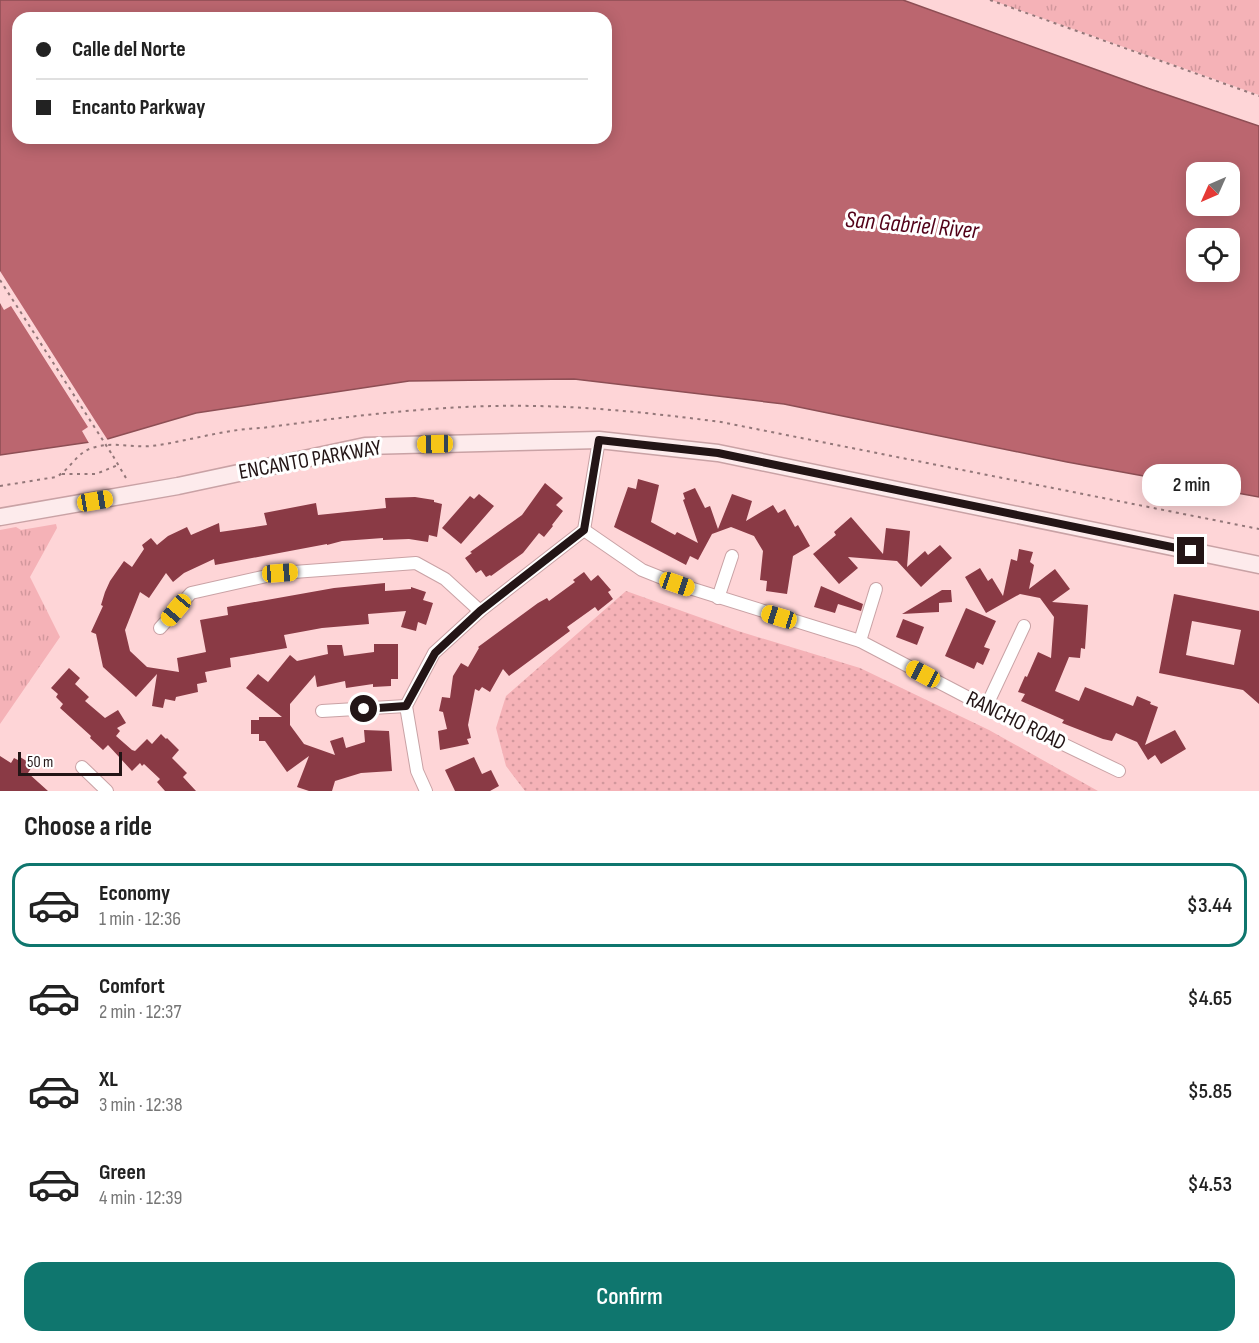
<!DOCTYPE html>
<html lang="en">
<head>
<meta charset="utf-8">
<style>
  body { margin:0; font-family:"Sofia Sans Condensed",sans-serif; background:#f6f6f6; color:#222; height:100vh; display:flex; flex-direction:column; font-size:22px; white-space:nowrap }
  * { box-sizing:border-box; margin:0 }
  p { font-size:20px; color:#767676 }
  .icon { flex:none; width:33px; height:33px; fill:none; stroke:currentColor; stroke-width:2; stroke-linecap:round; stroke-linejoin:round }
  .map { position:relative; height:791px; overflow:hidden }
  .sheet { display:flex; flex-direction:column; background:#fff; flex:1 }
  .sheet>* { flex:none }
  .banner { position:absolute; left:12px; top:12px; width:600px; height:132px; border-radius:18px; box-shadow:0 3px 15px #0003; display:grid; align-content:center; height:132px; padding:0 24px; background:#fff }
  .needle { width:39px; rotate:225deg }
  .fabs { position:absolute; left:1186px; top:162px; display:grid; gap:12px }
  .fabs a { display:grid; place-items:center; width:54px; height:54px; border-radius:12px; background:#fff; box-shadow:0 3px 15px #0003; font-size:30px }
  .scale { position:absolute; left:18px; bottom:15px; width:104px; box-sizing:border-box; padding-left:6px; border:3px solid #231516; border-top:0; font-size:16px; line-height:21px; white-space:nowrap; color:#231516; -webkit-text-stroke:4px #fff; paint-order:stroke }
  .end { position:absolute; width:27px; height:27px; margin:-14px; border:8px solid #231516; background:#fff; box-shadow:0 0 0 3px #fff }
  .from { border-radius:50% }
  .bubble { position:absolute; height:42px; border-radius:18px; background:#fff; box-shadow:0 3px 15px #0003; font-size:20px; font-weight:600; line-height:42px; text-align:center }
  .car { position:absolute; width:18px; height:36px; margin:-18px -9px; border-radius:8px; box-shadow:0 0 4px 2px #0007; background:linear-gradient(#f5c518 24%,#345 0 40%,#f5c518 0 76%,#345 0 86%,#f5c518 0) }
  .banner b { display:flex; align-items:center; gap:21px; height:57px; font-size:22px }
  .banner b+b { border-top:2px solid #e0e0e0 }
  .banner i { width:15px; height:15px; background:#222 }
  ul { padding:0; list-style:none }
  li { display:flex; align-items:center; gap:18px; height:84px; margin:0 12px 9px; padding:0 12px; border:3px solid transparent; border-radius:18px }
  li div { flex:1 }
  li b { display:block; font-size:22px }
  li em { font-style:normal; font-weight:600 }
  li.current { border-color:#0f766e }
  li>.icon { width:54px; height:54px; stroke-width:1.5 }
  h2 { padding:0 24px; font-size:27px; line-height:72px }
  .action { display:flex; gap:12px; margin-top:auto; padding:12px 24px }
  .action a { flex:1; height:69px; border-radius:18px; background:#0f766e; color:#fff; font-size:24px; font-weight:600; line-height:69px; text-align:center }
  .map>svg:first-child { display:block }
  .grass { fill:url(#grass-dots) }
  .park { fill:url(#park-tufts) }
  .water { fill:#bb666f; stroke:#8d4e54; stroke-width:1.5; fill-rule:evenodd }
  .pier { fill:#fed5d7 }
  .building { fill:#8a3a45; fill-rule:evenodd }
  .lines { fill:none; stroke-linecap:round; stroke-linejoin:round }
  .street-casing { stroke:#c9a2a5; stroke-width:14 }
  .secondary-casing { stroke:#c9a2a5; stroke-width:19 }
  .path { stroke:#937779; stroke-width:2; stroke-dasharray:3 4.5; stroke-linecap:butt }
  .street { stroke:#fff; stroke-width:12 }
  .secondary { stroke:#fdebec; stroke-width:16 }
  .path-bridge { stroke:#937779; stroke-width:2; stroke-dasharray:3 4.5; stroke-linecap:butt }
  .route { stroke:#231516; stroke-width:8 }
  .labels { text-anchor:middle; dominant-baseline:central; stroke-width:6; stroke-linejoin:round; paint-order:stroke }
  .street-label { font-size:22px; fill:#231516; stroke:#fff }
  .water-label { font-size:24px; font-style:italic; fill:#520118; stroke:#fff }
</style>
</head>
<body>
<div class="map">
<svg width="1259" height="791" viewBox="0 0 1259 791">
  <defs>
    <pattern id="grass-dots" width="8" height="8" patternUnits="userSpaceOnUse" patternTransform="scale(1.5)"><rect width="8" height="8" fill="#f5b2b7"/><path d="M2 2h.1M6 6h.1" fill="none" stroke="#d2989d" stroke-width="1.8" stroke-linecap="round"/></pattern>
    <pattern id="park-tufts" width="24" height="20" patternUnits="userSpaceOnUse" patternTransform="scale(1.5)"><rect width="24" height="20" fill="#f5b2b7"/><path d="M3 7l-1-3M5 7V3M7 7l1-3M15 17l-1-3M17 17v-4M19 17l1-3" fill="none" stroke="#d2989d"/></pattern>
  </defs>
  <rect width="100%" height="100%" fill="#fed5d7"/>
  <polygon class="grass" points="626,591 738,631 860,668 989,730 1098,791 525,791 506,766 496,728 506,696"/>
  <g class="park">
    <polygon points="991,0 1259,0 1259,95"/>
    <polygon points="56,524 57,528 30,577 60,637 0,724 0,530 16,527 21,530"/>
  </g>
  <path class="water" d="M0,0H903L1147,88L1259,126V497L1067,462L784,404L574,379L409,381L196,413L104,440L0,455ZM18,18H606V138H18ZM1197,172H1230V206H1197ZM1197,238H1230V272H1197Z"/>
  <polygon class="pier" points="0,271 96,422 109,442 90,445 82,431 88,427 11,306 4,310 0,303"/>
  <g class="building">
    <polygon points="638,479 659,485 651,522 675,535 677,532 698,543 683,500 685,499 683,493 695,488 705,508 710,506 718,529 732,494 752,501 746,521 773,505 778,513 785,509 795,527 798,525 810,546 793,556 787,594 766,591 767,581 760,580 763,551 754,536 731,527 712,534 698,560 690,556 686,565 614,527 628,487 636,489"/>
    <polygon points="545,483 563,498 556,505 563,511 552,525 553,526 544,537 539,533 523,553 491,576 490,575 486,577 481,570 476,573 465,558 472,553 470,552 522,515"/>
    <polygon points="479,494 494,506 461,544 442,528 470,496 474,499"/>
    <polygon points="415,497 434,500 434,502 442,504 437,537 429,535 428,542 409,539 383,540 383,538 342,541 327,545 327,544 215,565 214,559 184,573 173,582 166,573 149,598 140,592 125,630 130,651 147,667 179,672 177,658 206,652 200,620 228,615 227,607 334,588 385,583 385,591 411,589 411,587 426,592 423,600 433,603 426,625 418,622 416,631 401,627 406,611 368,614 369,624 322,628 284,635 287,648 230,658 231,667 205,672 207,682 197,684 198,692 176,697 175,701 165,699 163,708 152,706 157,674 136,697 103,667 96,634 91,632 103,606 101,605 105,592 110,581 124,561 132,567 144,549 142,545 151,538 157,545 168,536 187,527 191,535 219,523 220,532 267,525 264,513 316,503 318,515 386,508 385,498"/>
    <polygon points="851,517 883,554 886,528 910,531 907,567 925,551 928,555 940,545 952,558 921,587 897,561 848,557 858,568 839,584 813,554 836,535 834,532"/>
    <polygon points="1019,549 1033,552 1030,562 1034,565 1029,589 1055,569 1070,589 1052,602 1088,605 1085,649 1081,648 1080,658 1069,657 1055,691 1079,701 1085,687 1133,706 1137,696 1151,702 1150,704 1158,707 1145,745 1175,730 1186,749 1161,764 1155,755 1148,760 1137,742 1116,733 1112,741 1103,739 1062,723 1064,720 1021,701 1025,694 1018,692 1025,676 1027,677 1038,652 1051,658 1054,617 1040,598 1020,594 986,613 965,577 980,568 988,581 992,578 1003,596 1011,559 1017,561"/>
    <polygon points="584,572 591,581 598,575 611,590 608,592 613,599 598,611 595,607 567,627 570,631 509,676 503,669 490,692 482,687 479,691 475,689 468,725 471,738 467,739 469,744 440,750 438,731 447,729 443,712 439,711 442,697 450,698 453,676 461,663 468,667 479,648 478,647 538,603 547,598 549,601 575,582 573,580"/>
    <polygon points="821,586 863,604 861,611 838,604 835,613 814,607"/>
    <polygon points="942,590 951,590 952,602 939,603 939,612 902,614"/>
    <path d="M1174,594L1259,611V704L1243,690L1159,673ZM1192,621L1241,630L1234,665L1186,655Z"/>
    <polygon points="966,608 996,621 984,647 990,649 983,665 977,662 974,669 945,656"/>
    <polygon points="903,619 924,627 917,645 896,637"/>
    <polygon points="374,644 398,644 398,679 391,679 391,686 373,687 373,684 346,688 345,681 317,687 315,675 290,704 290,725 304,744 335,755 330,741 343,737 346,748 365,742 364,730 389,731 392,771 361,773 335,781 332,791 309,791 297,787 309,756 287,772 265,741 259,741 259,734 251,734 251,720 259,720 259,717 282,717 246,688 258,674 268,682 290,655 297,661 328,654 327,645 342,645 344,656 374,652"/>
    <polygon points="69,668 80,678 75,684 89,697 85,701 105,718 118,710 126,723 117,728 120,731 116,736 132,750 135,751 147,739 152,744 161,734 166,739 167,738 179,750 172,758 187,773 183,777 196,791 165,791 157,782 160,779 144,764 142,766 140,763 132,771 108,745 103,750 90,738 91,736 60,708 63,704 56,697 58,694 51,688"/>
    <polygon points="0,756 11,763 14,758 18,760 20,757 33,765 28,773 48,791 0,791"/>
    <polygon points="474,757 482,774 491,770 499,786 490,791 455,791 445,770"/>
  </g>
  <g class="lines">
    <g class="street-casing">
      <g id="street">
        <polyline points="584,530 642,570 677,584 860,641 986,707 1119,771"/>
        <polyline points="718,598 732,556"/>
        <polyline points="160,628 191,593 280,573 416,563 445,579 480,611"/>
        <polyline points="860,641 876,589"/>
        <polyline points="986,707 1024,626"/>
        <polyline points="322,711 406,706"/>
        <polyline points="82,767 107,791"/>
        <polyline points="426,791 417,771 406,706 434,653 480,611 584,530 599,440"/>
      </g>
    </g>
    <g class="secondary-casing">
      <polyline id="secondary" points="0,517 178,486 365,446 599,440 718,453 1259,565"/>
    </g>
    <g class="path">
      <polyline points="990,0 1259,96"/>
      <polyline points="113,456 126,478"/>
      <polyline points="62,474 96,474 118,465"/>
      <path d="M0,486L56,477C70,470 76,453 92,448C112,441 132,448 152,446C189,441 225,429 262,428C352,416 444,404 535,406C597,407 659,414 721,422L1259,529"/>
    </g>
    <use href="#street" class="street"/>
    <use href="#secondary" class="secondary"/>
    <polyline class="path-bridge" points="0,280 113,456"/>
  </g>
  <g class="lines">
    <polyline class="route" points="364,709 406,706 435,653 480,611 584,530 599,440 718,453 1191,551"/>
  </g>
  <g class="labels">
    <g class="street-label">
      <text transform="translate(310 460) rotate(-10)">ENCANTO PARKWAY</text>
      <text transform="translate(1016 721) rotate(26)">RANCHO ROAD</text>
    </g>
    <g class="water-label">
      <text transform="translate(912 225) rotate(5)">San Gabriel River</text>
    </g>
  </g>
</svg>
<div class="fabs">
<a><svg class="needle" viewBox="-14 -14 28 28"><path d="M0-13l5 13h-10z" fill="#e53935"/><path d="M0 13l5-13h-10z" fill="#767676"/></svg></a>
<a><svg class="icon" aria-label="locate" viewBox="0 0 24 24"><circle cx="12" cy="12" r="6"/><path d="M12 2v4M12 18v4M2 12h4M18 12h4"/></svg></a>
</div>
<div class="scale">50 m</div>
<i class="end from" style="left:364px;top:709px"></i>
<i class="end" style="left:1191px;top:551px"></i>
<div class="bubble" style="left:1142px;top:464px;width:99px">2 min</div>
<i class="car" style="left:435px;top:444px;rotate:269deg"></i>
<i class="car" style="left:95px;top:501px;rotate:80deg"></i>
<i class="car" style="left:280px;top:573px;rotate:86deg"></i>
<i class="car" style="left:677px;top:584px;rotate:109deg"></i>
<i class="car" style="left:176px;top:610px;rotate:220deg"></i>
<i class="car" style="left:779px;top:617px;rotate:287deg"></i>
<i class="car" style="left:923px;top:674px;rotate:298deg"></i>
<div class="banner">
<b><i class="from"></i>Calle del Norte</b>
<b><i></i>Encanto Parkway</b>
</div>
</div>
<section class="sheet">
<h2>Choose a ride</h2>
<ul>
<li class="current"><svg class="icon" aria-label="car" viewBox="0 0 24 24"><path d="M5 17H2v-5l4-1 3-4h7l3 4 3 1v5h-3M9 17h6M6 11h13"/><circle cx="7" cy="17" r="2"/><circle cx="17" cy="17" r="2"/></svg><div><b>Economy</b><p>1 min · 12:36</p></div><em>$3.44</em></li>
<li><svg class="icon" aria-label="car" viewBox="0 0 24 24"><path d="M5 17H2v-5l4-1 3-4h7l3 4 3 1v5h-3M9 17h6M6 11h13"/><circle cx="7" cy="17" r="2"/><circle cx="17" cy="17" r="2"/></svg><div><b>Comfort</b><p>2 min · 12:37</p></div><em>$4.65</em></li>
<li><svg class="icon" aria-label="car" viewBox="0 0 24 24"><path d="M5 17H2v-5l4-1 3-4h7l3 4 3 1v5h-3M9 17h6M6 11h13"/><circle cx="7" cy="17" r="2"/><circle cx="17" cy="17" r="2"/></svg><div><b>XL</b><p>3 min · 12:38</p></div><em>$5.85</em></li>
<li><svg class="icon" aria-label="car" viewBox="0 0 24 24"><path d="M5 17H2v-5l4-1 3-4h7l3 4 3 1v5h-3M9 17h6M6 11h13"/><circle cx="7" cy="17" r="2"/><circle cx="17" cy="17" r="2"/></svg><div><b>Green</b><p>4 min · 12:39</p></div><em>$4.53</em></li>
</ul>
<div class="action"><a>Confirm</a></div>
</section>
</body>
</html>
